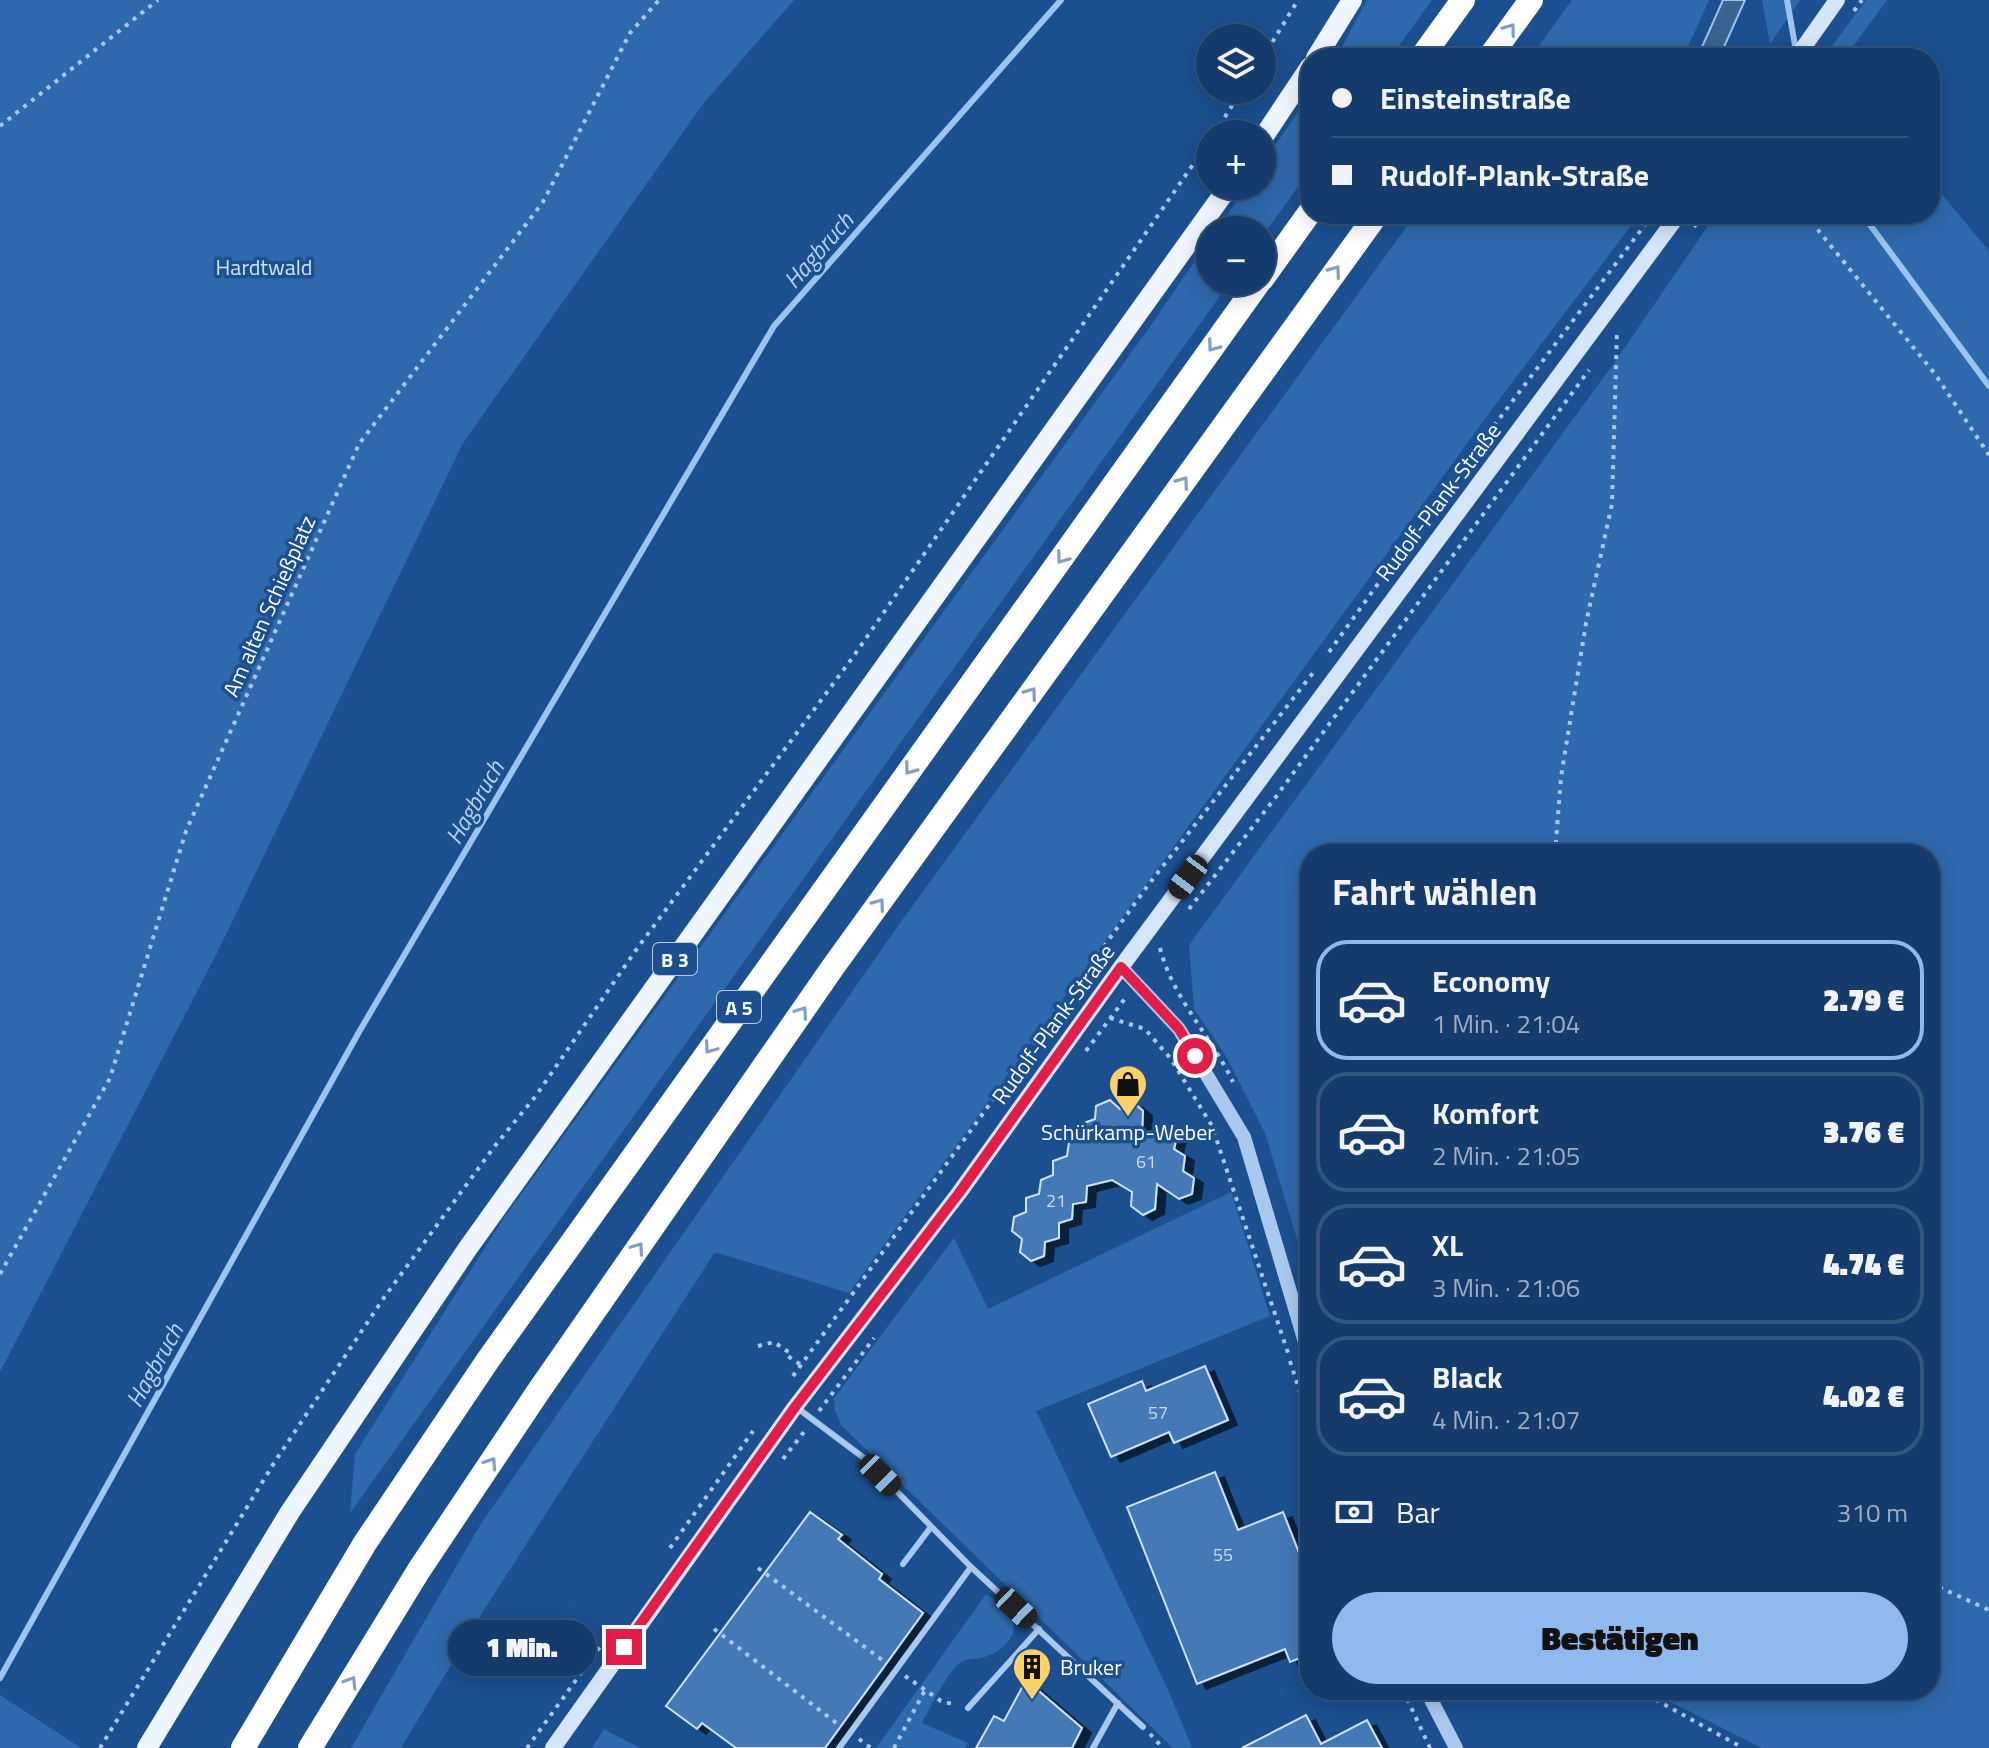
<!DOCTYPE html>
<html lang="de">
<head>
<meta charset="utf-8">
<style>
  body { margin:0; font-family:"Titillium Web",sans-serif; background:#1d4271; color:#f1f3f6; height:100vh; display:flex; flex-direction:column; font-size:30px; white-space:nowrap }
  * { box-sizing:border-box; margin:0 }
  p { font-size:26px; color:#9dadc1 }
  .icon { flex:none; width:44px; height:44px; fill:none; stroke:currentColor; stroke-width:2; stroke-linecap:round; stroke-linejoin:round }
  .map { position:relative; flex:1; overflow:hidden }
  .drawer { position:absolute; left:1300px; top:844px; width:640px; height:856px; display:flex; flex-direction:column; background:#143b6b; border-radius:32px; box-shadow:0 4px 20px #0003,0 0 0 2px #33557e }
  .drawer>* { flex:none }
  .guide { position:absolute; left:1300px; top:48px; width:640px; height:176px; border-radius:32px; box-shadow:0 4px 20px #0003,0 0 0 2px #33557e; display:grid; align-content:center; height:176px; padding:0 32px; background:#143b6b }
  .fabs { position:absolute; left:1196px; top:24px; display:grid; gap:16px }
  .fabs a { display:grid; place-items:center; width:80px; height:80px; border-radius:50%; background:#143b6b; box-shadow:0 4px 20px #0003,0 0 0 2px #33557e; font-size:40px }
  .end { position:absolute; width:36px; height:36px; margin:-18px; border:10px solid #e11d48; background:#fff; box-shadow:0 0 0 4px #fff }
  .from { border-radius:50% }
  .bubble { position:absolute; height:56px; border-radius:28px; background:#143b6b; box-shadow:0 4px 20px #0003,0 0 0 2px #33557e; font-size:26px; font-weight:800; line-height:56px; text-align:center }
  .car { position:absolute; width:24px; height:48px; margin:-24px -12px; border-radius:10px; box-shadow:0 0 6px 2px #0007; background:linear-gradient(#222 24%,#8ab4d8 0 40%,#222 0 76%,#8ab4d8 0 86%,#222 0) }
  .guide b { display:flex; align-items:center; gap:28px; height:76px; font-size:30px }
  .guide b+b { border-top:2px solid #33557e }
  .guide i { width:20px; height:20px; background:#f1f3f6 }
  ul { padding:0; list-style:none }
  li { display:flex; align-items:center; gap:24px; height:120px; margin:0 16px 12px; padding:0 16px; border:4px solid #33557e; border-radius:32px }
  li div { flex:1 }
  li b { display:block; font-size:30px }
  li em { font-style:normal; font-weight:800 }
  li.on { border-color:#90b9f0 }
  li>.icon { width:72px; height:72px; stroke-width:1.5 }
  h2 { padding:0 32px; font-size:36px; line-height:96px }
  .pay { display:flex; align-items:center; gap:20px; height:88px; padding:0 32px; font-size:30px }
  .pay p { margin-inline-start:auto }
  .button { display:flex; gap:16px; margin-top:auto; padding:16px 32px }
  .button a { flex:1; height:92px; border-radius:48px; background:#90b9f0; color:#111; font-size:32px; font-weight:800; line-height:92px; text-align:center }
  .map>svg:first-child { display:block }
  .green { fill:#2e69ad }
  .water { fill:#3c6290; stroke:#9cc4f0; stroke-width:2 }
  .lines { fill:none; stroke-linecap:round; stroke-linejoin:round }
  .stream { stroke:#9cc4f0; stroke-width:6 }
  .building { fill:#4478b7; stroke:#cfe3fa; stroke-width:2; filter:url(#shadow) }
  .path { stroke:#a9c9ee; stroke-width:4; stroke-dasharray:4 6; stroke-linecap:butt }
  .service { stroke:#a9c9ee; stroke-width:6 }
  .tertiary { stroke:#a9c9ee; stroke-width:14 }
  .secondary { stroke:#d6e6fa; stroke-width:16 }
  .primary { stroke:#f0f6ff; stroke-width:20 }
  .motorway { stroke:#fff; stroke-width:24 }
  .oneway { stroke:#829ec1 }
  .route { stroke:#e11d48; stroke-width:10 }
  .labels { text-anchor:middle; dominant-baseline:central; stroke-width:7; stroke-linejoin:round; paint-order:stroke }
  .number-label { font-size:18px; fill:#d0dded }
  .shield { fill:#1b4f8f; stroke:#bbcadd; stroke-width:2 }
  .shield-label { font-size:20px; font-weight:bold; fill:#fff }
  .park-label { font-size:22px; fill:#cfe3fa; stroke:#1b4f8f }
  .street-label { font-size:22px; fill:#fff; stroke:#1b4f8f }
  .poi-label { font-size:22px; fill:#fff; stroke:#1b4f8f }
  .water-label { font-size:24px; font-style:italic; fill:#b5d3f5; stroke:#1b4f8f }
</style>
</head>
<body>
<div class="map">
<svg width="1989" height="1748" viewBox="0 0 1989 1748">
  <defs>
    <filter id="shadow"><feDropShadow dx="9" dy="5" stdDeviation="0" flood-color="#0009"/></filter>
  </defs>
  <rect width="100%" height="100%" fill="#1b4f8f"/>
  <g class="green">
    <polygon points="0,0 794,0 703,104 463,443 217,953 0,1372"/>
    <polygon points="1367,0 1432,0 1390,58 1336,58"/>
    <polygon points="1572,0 1709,0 1683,58 1530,58"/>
    <polygon points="1762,0 1800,0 1770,44"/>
    <polygon points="1866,0 1887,0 1846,56 1848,58 1823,58"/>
    <polygon points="1310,95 1310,170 1262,237 1262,230 1217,230 1247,186 1262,186 1262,164"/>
    <polygon points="1930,180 1989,251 1989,1748 1762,1748 1647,1690 1930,1690 1930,854 1310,854 1310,1282 1265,1133 1226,1056 1194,1009 1189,945 1617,359 1716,214 1930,214"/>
    <polygon points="1416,214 1640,214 1498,401 849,1293 715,1252 489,1602 401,1748 351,1748 482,1522 900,923"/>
    <polygon points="1210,239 1210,282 1230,282 350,1513 355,1454 501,1222 1147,331"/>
    <polygon points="1231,1192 1270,1316 1036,1411 1170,1694 1192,1748 1173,1748 841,1425 835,1411 834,1398 954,1238 988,1309"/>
    <path d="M986,1594C993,1599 1005,1606 1010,1614C1023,1635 1001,1653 981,1658C976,1660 968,1658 963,1661C949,1668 930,1708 922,1723L968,1743L965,1748H876Z"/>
    <polygon points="0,1695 81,1748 0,1748"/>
    <polygon points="604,1729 640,1748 592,1748"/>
  </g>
  <polygon class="water" points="1723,0 1745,0 1719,58 1697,58"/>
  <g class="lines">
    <g class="stream">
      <polyline points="1787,0 1796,51"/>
      <polyline points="1862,214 1989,386"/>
      <polyline points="0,1678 359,1032 774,326 1061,0"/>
    </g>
  </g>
  <g class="building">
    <polygon points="1110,1100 1120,1109 1134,1103 1143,1111 1142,1137 1165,1128 1177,1137 1174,1149 1185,1156 1183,1171 1194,1178 1192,1194 1179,1199 1157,1184 1155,1209 1143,1215 1131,1206 1132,1192 1112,1180 1087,1186 1086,1202 1073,1204 1072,1219 1059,1223 1059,1238 1045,1242 1044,1256 1031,1261 1020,1252 1022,1239 1012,1231 1014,1217 1026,1212 1026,1198 1039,1194 1041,1180 1053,1175 1053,1161 1067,1156 1069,1142 1080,1138 1081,1124 1095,1119 1096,1106"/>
    <polygon points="1205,1366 1228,1420 1174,1443 1169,1432 1111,1457 1088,1404 1142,1381 1146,1391"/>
    <polygon points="1215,1472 1238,1530 1283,1512 1310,1581 1310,1654 1290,1662 1285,1649 1197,1684 1127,1507"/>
    <polygon points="810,1512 842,1535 838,1539 882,1574 879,1579 923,1613 825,1748 736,1748 702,1723 697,1729 666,1706"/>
    <polygon points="1026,1680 1082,1728 1072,1748 976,1748 994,1716 1004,1721"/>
    <polygon points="1306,1715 1321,1744 1367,1720 1382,1748 1242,1748"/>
  </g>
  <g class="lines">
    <g class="path">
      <polyline points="1854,11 1862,0"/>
      <polyline points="1772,58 1780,47"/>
      <polyline points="1262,59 1298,0"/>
      <polyline points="0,126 158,0"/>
      <polyline points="1214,134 1242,90"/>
      <polyline points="1805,214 1935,374 1989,455"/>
      <polyline points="1694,227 1704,214"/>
      <polyline points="1329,652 1436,503 1653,214"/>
      <polyline points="1555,854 1561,777 1586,623 1612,504 1617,330"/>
      <polyline points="1189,909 1275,798 1589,370"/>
      <path d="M1160,948C1172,997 1211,1036 1233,1082"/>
      <polyline points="1110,1018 1145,1029 1171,1059 1212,1126 1288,1353"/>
      <polyline points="1086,1051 1126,997"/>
      <polyline points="0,1274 110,1078 186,831 359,444 543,202 630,33 659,0"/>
      <polyline points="758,1346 774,1342 787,1351 785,1354 801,1365"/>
      <polyline points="1290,1361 1310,1424"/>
      <polyline points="793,1376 1149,884 1316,669"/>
      <polyline points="819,1411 874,1338"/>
      <polyline points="783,1459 807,1428"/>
      <polyline points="670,1548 753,1431"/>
      <polyline points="758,1568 885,1662"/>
      <polyline points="1930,1583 1989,1610"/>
      <polyline points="714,1629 839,1725"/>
      <polyline points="905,1676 941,1701 956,1705"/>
      <polyline points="1403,1690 1430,1748"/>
      <polyline points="1638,1690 1743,1748"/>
      <polyline points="1150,1734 1163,1748"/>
      <polyline points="859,1739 871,1748"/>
      <polyline points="100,1748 274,1463 383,1299 494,1147 535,1097 636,950 853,657 1210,140"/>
      <polyline points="527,1748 607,1637"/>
      <polyline points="894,1748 925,1690"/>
    </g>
    <g class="service">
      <polyline points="796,1407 864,1458 971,1567 1143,1727"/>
      <polyline points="903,1564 931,1527"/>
      <polyline points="968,1708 1039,1629"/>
      <polyline points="839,1748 971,1567"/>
      <polyline points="1093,1748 1118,1703"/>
    </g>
    <g class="tertiary">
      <polyline points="1121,967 1179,1029 1244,1137 1310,1359"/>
      <polyline points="1426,1690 1456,1748"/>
    </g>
    <g class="secondary">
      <polyline points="1796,58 1837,0"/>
      <polyline points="553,1748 795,1407 959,1193 1121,967 1679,214"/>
    </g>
    <g class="primary">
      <polyline points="1316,58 1352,0"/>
      <polyline points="1262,139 1310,67"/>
      <polyline points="147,1748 290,1512 468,1248 1229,186"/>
    </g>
    <g class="motorway">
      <polyline points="1421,58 1463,0"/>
      <polyline points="1489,58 1531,0"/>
      <polyline points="1262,279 1310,212"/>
      <polyline points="243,1748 365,1543 488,1360 1259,282"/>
      <polyline points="310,1748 419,1570 538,1392 833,967 1377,214"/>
    </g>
  </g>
  <defs><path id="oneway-chevron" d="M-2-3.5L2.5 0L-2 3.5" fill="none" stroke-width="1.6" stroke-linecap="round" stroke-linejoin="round" transform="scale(2)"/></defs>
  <g class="oneway">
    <use href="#oneway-chevron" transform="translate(1510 29) rotate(-54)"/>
    <use href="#oneway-chevron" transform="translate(1335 271) rotate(-54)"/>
    <use href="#oneway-chevron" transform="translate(1213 346) rotate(126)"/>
    <use href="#oneway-chevron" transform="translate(1183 482) rotate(-54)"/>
    <use href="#oneway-chevron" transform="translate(1062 558) rotate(126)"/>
    <use href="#oneway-chevron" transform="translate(1031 693) rotate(-54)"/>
    <use href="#oneway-chevron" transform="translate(910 769) rotate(126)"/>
    <use href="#oneway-chevron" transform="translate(879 904) rotate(-54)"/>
    <use href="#oneway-chevron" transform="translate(802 1012) rotate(-55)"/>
    <use href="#oneway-chevron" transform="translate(710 1048) rotate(125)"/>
    <use href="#oneway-chevron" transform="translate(638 1248) rotate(-55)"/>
    <use href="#oneway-chevron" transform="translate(491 1463) rotate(-56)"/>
    <use href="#oneway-chevron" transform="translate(351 1682) rotate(-58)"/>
  </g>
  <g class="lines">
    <polyline class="route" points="624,1647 795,1407 959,1193 1121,967 1179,1029 1195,1056"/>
  </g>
  <defs>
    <g id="shop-pin" transform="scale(2)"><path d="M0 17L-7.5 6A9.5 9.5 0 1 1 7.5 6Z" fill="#ffd166" stroke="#1b4f8f"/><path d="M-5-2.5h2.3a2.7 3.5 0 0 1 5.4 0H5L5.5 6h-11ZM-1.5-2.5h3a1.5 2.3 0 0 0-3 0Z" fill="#111"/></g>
    <g id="building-pin" transform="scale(2)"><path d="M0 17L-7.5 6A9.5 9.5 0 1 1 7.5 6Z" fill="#ffd166" stroke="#1b4f8f"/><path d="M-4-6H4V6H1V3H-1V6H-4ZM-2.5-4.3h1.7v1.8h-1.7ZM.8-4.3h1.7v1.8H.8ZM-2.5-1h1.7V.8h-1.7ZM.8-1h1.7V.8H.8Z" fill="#111"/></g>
  </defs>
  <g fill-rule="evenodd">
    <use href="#shop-pin" x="1128" y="1084"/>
    <use href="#building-pin" x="1032" y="1667"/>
  </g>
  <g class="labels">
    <g class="number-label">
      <text x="1146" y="1161">61</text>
      <text x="1056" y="1200">21</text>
      <text x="1158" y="1412">57</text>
      <text x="1223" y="1554">55</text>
    </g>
    <g class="shield">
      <rect x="653" y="943" width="44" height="32" rx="6"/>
      <rect x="717" y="991" width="44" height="32" rx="6"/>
    </g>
    <g class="shield-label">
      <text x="675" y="959">B 3</text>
      <text x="739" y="1007">A 5</text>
    </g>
    <g class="park-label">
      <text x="264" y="267">Hardtwald</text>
    </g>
    <g class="street-label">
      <text transform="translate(1438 502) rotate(-53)">Rudolf-Plank-Straße</text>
      <text transform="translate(269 606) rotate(-66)">Am alten Schießplatz</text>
      <text transform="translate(1053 1024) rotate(-54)">Rudolf-Plank-Straße</text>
    </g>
    <g class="poi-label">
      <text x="1128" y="1132">Schürkamp-Weber</text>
      <text x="1060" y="1667" text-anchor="start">Bruker</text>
    </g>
    <g class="water-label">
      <text transform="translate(818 250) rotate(-49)">Hagbruch</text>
      <text transform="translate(474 802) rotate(-60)">Hagbruch</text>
      <text transform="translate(154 1365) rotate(-61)">Hagbruch</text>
    </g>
  </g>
</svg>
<div class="fabs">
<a><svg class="icon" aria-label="layers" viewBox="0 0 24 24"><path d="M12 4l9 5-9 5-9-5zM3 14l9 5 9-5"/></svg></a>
<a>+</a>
<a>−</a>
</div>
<i class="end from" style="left:1195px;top:1056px"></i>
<i class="end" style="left:624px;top:1647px"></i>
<div class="bubble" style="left:448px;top:1620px;width:148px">1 Min.</div>
<i class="car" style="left:1188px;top:877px;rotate:217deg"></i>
<i class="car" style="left:880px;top:1475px;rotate:135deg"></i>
<i class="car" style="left:1016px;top:1608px;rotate:133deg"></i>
<div class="guide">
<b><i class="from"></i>Einsteinstraße</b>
<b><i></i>Rudolf-Plank-Straße</b>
</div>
<section class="drawer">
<h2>Fahrt wählen</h2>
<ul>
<li class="on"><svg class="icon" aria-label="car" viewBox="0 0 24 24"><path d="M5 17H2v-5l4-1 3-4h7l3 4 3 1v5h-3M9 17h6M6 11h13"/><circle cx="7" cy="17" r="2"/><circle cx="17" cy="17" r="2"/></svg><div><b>Economy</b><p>1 Min. · 21:04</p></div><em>2.79 €</em></li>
<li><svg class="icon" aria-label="car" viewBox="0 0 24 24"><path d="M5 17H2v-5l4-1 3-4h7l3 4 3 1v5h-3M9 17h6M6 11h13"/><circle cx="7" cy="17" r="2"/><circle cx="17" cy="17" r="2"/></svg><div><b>Komfort</b><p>2 Min. · 21:05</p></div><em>3.76 €</em></li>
<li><svg class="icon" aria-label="car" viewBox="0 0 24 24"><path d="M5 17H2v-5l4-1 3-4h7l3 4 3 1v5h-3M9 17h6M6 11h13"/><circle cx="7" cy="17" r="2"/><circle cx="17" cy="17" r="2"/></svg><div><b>XL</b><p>3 Min. · 21:06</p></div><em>4.74 €</em></li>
<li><svg class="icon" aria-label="car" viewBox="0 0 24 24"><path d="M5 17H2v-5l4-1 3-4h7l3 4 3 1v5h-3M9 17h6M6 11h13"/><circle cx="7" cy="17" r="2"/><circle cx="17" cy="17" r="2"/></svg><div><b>Black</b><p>4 Min. · 21:07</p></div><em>4.02 €</em></li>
</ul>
<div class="pay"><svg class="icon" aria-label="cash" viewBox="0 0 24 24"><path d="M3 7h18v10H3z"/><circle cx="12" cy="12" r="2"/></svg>Bar<p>310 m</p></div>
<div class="button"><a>Bestätigen</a></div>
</section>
</div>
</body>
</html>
